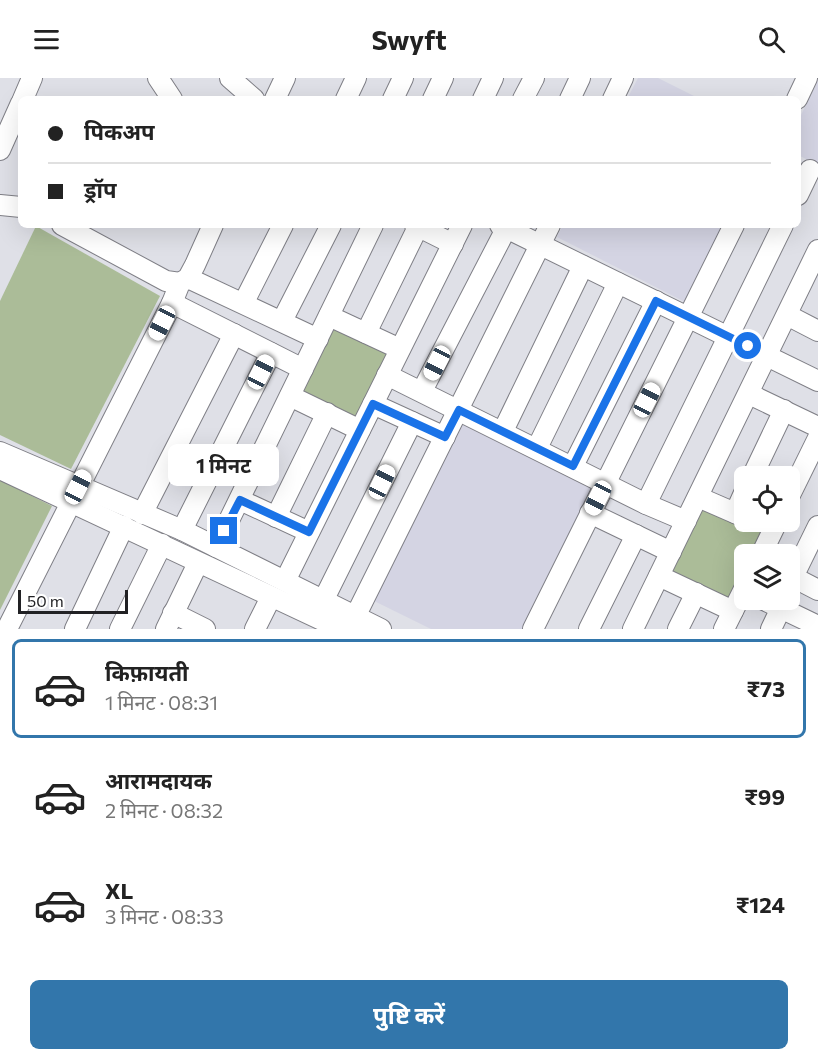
<!DOCTYPE html>
<html lang="hi">
<head>
<meta charset="utf-8">
<style>
  body { margin:0; font-family:Commissioner,"Noto Sans Devanagari",sans-serif; background:#f2f2f2; color:#222; height:100vh; display:flex; flex-direction:column; font-size:22px; white-space:nowrap }
  * { box-sizing:border-box; margin:0 }
  p { font-size:20px; color:#767676 }
  .icon { flex:none; width:33px; height:33px; fill:none; stroke:currentColor; stroke-width:2; stroke-linecap:round; stroke-linejoin:round }
  .map { position:relative; height:551px; overflow:hidden }
  .details { display:flex; flex-direction:column; background:#fff; flex:1 }
  .details>* { flex:none }
  .guide { position:absolute; left:18px; top:18px; width:783px; height:132px; border-radius:9px; box-shadow:0 6px 24px #0002; display:grid; align-content:center; height:132px; padding:0 30px; background:#fff }
  .tools { position:absolute; left:734px; top:388px; display:grid; gap:12px }
  .tools a { display:grid; place-items:center; width:66px; height:66px; border-radius:9px; background:#fff; box-shadow:0 6px 24px #0002; font-size:30px }
  .scale { position:absolute; left:18px; bottom:15px; width:110px; box-sizing:border-box; padding-left:6px; border:3px solid #212124; border-top:0; font-size:16px; line-height:21px; white-space:nowrap; color:#212124; -webkit-text-stroke:4px #fff; paint-order:stroke }
  .end { position:absolute; width:27px; height:27px; margin:-14px; border:8px solid #1a73e8; background:#fff; box-shadow:0 0 0 3px #fff }
  .from { border-radius:50% }
  .bubble { position:absolute; height:42px; border-radius:9px; background:#fff; box-shadow:0 6px 24px #0002; font-size:20px; font-weight:700; line-height:42px; text-align:center }
  .car { position:absolute; width:18px; height:36px; margin:-18px -9px; border-radius:8px; box-shadow:0 0 4px 2px #0007; background:linear-gradient(#fff 24%,#345 0 40%,#fff 0 76%,#345 0 86%,#fff 0) }
  .guide b { display:flex; align-items:center; gap:21px; height:57px; font-size:22px }
  .guide b+b { border-top:2px solid #e0e0e0 }
  .guide i { width:15px; height:15px; background:#222 }
  ul { padding:10px 0 0; list-style:none }
  li { display:flex; align-items:center; gap:18px; height:99px; margin:0 12px 9px; padding:0 18px; border:3px solid transparent; border-radius:9px }
  li div { flex:1 }
  li b { display:block; font-size:22px }
  li em { font-style:normal; font-weight:700 }
  li.current { border-color:#3276ab }
  li>.icon { width:54px; height:54px; stroke-width:1.5 }
  .primary-button { display:flex; gap:12px; margin-top:auto; padding:12px 30px }
  .primary-button a { flex:1; height:69px; border-radius:9px; background:#3276ab; color:#fff; font-size:24px; font-weight:700; line-height:69px; text-align:center }
  header { display:flex; justify-content:space-between; align-items:center; height:78px; padding:0 30px; background:#fff; font-size:27px; font-weight:700 }
  .map>svg:first-child { display:block }
  .built { fill:#d4d4e3 }
  .green { fill:#abbc98 }
  .lines { fill:none; stroke-linecap:round; stroke-linejoin:round }
  .minor-casing { stroke:#7f7f86; stroke-width:22 }
  .minor { stroke:#fff; stroke-width:20 }
  .route { stroke:#1a73e8; stroke-width:8 }
</style>
</head>
<body>
<header><svg class="icon" aria-label="menu" viewBox="0 0 24 24"><path d="M4 6h16M4 12h16M4 18h16"/></svg>Swyft<svg class="icon" aria-label="search" viewBox="0 0 24 24"><circle cx="10" cy="10" r="6"/><path d="M15 15l6 6"/></svg></header>
<div class="map">
<svg width="818" height="551" viewBox="0 0 818 551">
  <rect width="100%" height="100%" fill="#dfe0e7"/>
  <g class="built">
    <polygon points="638,0 658,0 700,21 627,21"/>
    <polygon points="818,3 818,87 798,77 798,43"/>
    <polygon points="563,147 724,147 685,224 557,159"/>
    <polygon points="460,336 600,405 526,551 431,551 370,521"/>
  </g>
  <g class="green">
    <polygon points="36,148 160,218 71,391 0,357 0,223"/>
    <polygon points="334,244 395,274 358,348 297,318"/>
    <polygon points="0,402 52,428 0,532"/>
    <polygon points="706,424 767,454 756,477 744,477 744,500 730,529 669,499"/>
  </g>
  <g class="lines">
    <g class="minor-casing">
      <g id="minor">
        <polyline points="158,0 172,21"/>
        <polyline points="230,0 254,21"/>
        <polyline points="23,21 32,0"/>
        <polyline points="275,21 285,0"/>
        <polyline points="346,21 356,0"/>
        <polyline points="393,21 403,0"/>
        <polyline points="433,21 443,0"/>
        <polyline points="483,21 493,0"/>
        <polyline points="523,21 534,0"/>
        <polyline points="570,21 580,0"/>
        <polyline points="613,21 623,0"/>
        <polyline points="797,21 807,0"/>
        <polyline points="0,72 21,25"/>
        <polyline points="798,117 810,92"/>
        <polyline points="0,127 21,129"/>
        <polyline points="62,147 166,203 180,205"/>
        <polyline points="415,147 453,166"/>
        <polyline points="500,147 818,303"/>
        <polyline points="188,200 318,261"/>
        <polyline points="244,224 283,147"/>
        <polyline points="172,225 303,291"/>
        <polyline points="787,237 818,253"/>
        <polyline points="329,238 400,271"/>
        <polyline points="282,243 331,147"/>
        <polyline points="366,255 418,149"/>
        <polyline points="387,297 646,426 686,443"/>
        <polyline points="422,313 508,147"/>
        <polyline points="749,316 818,349"/>
        <polyline points="290,318 360,352"/>
        <polyline points="373,326 445,359"/>
        <polyline points="503,353 583,188"/>
        <polyline points="537,370 618,205"/>
        <polyline points="0,374 182,452 381,551"/>
        <polyline points="573,388 656,223"/>
        <polyline points="0,391 341,551"/>
        <polyline points="752,399 784,332"/>
        <polyline points="698,419 744,439"/>
        <polyline points="789,419 818,360"/>
        <polyline points="240,422 309,454"/>
        <polyline points="646,426 783,147"/>
        <polyline points="590,435 671,474"/>
        <polyline points="735,435 744,415"/>
        <polyline points="142,436 234,256"/>
        <polyline points="276,439 327,335"/>
        <polyline points="182,452 271,275"/>
        <polyline points="216,469 373,147"/>
        <polyline points="761,477 777,444"/>
        <polyline points="789,497 818,512"/>
        <polyline points="659,498 733,533"/>
        <polyline points="793,499 818,448"/>
        <polyline points="285,503 462,147"/>
        <polyline points="764,522 818,548"/>
        <polyline points="323,523 412,344"/>
        <polyline points="173,535 205,551"/>
        <polyline points="7,551 172,225 180,205 188,200 195,187 213,147"/>
        <polyline points="75,551 124,448"/>
        <polyline points="120,551 162,466"/>
        <polyline points="166,551 198,485"/>
        <polyline points="255,551 271,519"/>
        <polyline points="349,551 550,147"/>
        <polyline points="533,551 734,147"/>
        <polyline points="589,551 636,457"/>
        <polyline points="633,551 818,172"/>
        <polyline points="678,551 696,515"/>
        <polyline points="724,551 744,511"/>
        <polyline points="771,551 781,530"/>
      </g>
    </g>
    <use href="#minor" class="minor"/>
  </g>
  <g class="lines">
    <polyline class="route" points="224,453 240,422 309,454 373,326 445,359 459,332 573,388 656,223 748,268"/>
  </g>
</svg>
<div class="tools">
<a><svg class="icon" aria-label="locate" viewBox="0 0 24 24"><circle cx="12" cy="12" r="6"/><path d="M12 2v4M12 18v4M2 12h4M18 12h4"/></svg></a>
<a><svg class="icon" aria-label="layers" viewBox="0 0 24 24"><path d="M12 4l9 5-9 5-9-5zM3 14l9 5 9-5"/></svg></a>
</div>
<div class="scale">50 m</div>
<i class="end from" style="left:748px;top:268px"></i>
<i class="end" style="left:224px;top:453px"></i>
<div class="bubble" style="left:168px;top:366px;width:111px">1 मिनट</div>
<i class="car" style="left:162px;top:245px;rotate:207deg"></i>
<i class="car" style="left:437px;top:285px;rotate:207deg"></i>
<i class="car" style="left:261px;top:294px;rotate:27deg"></i>
<i class="car" style="left:647px;top:322px;rotate:27deg"></i>
<i class="car" style="left:382px;top:404px;rotate:26deg"></i>
<i class="car" style="left:78px;top:409px;rotate:27deg"></i>
<i class="car" style="left:598px;top:420px;rotate:207deg"></i>
<div class="guide">
<b><i class="from"></i>पिकअप</b>
<b><i></i>ड्रॉप</b>
</div>
</div>
<section class="details">
<ul>
<li class="current"><svg class="icon" aria-label="car" viewBox="0 0 24 24"><path d="M5 17H2v-5l4-1 3-4h7l3 4 3 1v5h-3M9 17h6M6 11h13"/><circle cx="7" cy="17" r="2"/><circle cx="17" cy="17" r="2"/></svg><div><b>किफ़ायती</b><p>1 मिनट · 08:31</p></div><em>₹73</em></li>
<li><svg class="icon" aria-label="car" viewBox="0 0 24 24"><path d="M5 17H2v-5l4-1 3-4h7l3 4 3 1v5h-3M9 17h6M6 11h13"/><circle cx="7" cy="17" r="2"/><circle cx="17" cy="17" r="2"/></svg><div><b>आरामदायक</b><p>2 मिनट · 08:32</p></div><em>₹99</em></li>
<li><svg class="icon" aria-label="car" viewBox="0 0 24 24"><path d="M5 17H2v-5l4-1 3-4h7l3 4 3 1v5h-3M9 17h6M6 11h13"/><circle cx="7" cy="17" r="2"/><circle cx="17" cy="17" r="2"/></svg><div><b>XL</b><p>3 मिनट · 08:33</p></div><em>₹124</em></li>
</ul>
<div class="primary-button"><a>पुष्टि करें</a></div>
</section>
</body>
</html>
